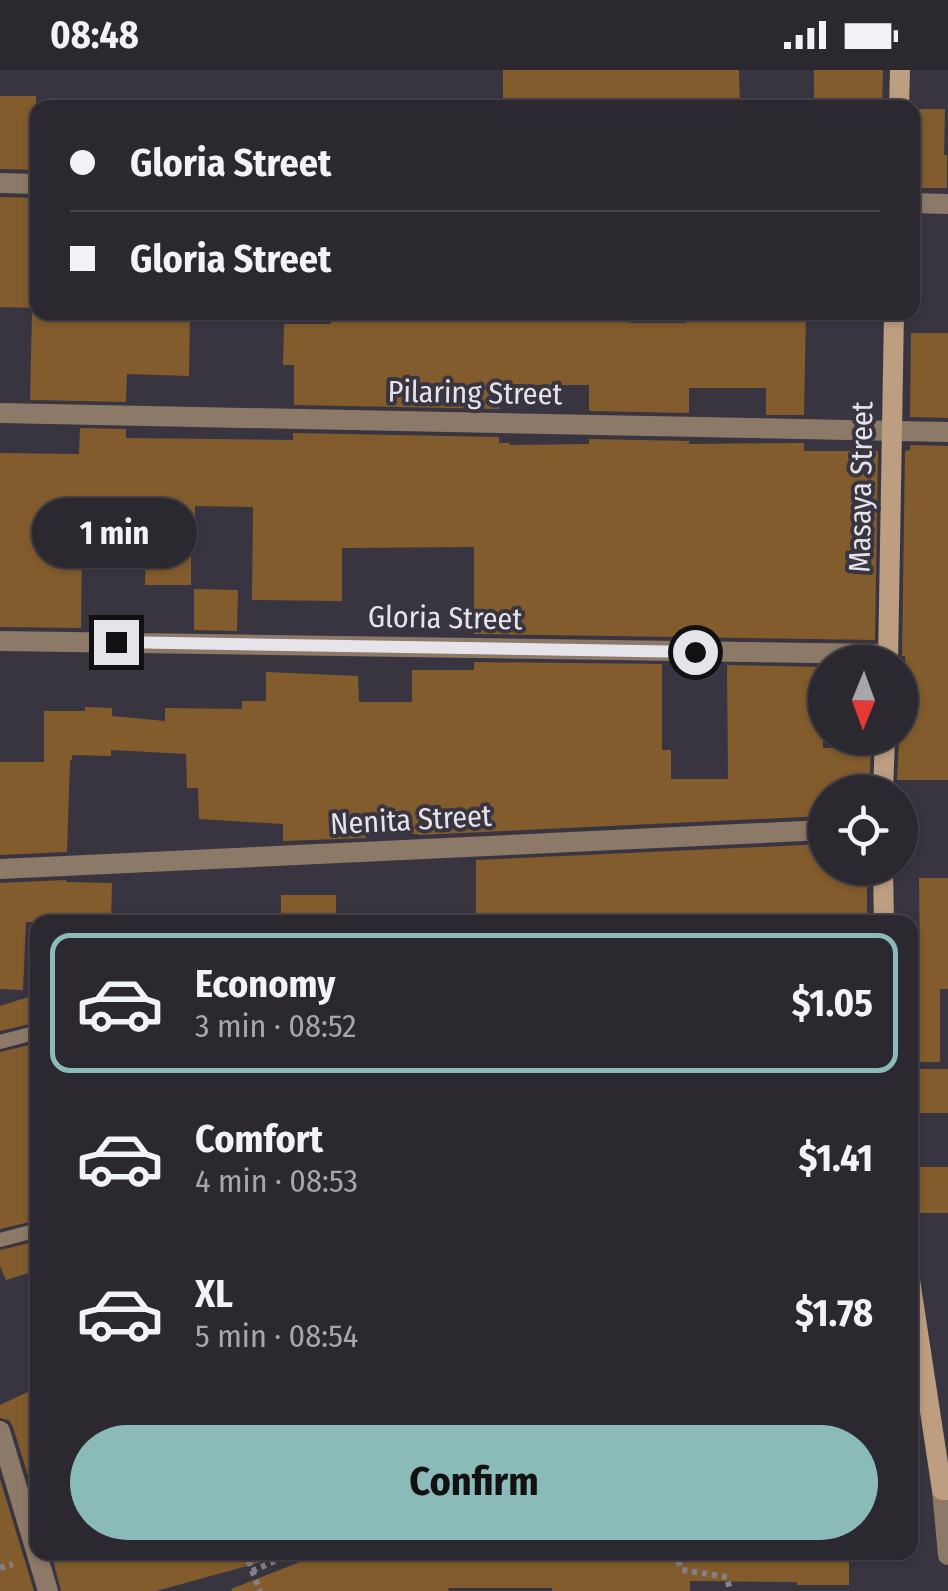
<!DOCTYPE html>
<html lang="en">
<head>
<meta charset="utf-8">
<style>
  body { margin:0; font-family:"Fira Sans Condensed",sans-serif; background:#37343c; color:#f1f3f6; height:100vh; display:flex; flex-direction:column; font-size:38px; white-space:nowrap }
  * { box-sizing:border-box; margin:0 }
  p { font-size:32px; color:#a6a6ab }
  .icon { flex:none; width:55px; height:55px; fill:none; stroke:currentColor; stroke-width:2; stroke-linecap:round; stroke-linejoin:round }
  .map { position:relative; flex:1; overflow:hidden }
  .sheet { position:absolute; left:30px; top:845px; width:888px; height:645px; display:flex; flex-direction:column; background:#2b2830; border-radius:20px; box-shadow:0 2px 8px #0004,0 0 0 2px #47444c }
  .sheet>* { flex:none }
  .guide { position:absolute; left:30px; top:30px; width:890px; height:220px; border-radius:20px; box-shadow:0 2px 8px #0004,0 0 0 2px #47444c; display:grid; align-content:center; height:220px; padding:0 40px; background:#2b2830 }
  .needle { width:65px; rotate:181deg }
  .fabs { position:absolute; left:808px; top:575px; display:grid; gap:20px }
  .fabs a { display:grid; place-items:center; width:110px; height:110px; border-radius:50%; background:#2b2830; box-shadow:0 2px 8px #0004,0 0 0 2px #47444c; font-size:50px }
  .end { position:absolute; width:45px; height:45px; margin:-22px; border:12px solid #e6e4eb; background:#111; box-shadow:0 0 0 5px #111 }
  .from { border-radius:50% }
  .bubble { position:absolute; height:70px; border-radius:35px; background:#2b2830; box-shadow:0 2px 8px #0004,0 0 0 2px #47444c; font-size:32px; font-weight:700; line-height:70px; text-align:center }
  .guide b { display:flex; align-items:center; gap:35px; height:95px; font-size:38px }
  .guide b+b { border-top:2px solid #47444c }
  .guide i { width:25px; height:25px; background:#f1f3f6 }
  ul { padding:18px 0 0; list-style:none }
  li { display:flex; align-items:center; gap:30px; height:140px; margin:0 20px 15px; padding:0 20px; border:5px solid transparent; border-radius:20px }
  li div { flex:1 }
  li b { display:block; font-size:38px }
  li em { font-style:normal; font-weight:700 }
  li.active { border-color:#8bbbb9 }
  li>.icon { width:90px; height:90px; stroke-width:1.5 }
  .cta { display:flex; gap:20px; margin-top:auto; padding:20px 40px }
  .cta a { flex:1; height:115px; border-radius:60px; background:#8bbbb9; color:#111; font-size:40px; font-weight:700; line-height:115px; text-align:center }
  .status { display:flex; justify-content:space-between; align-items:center; height:70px; padding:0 50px; background:#2b2830; direction:ltr }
  .status svg { height:28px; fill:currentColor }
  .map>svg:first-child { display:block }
  .building { fill:#835c2d }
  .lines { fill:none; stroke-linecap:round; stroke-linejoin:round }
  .path { stroke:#838089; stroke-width:6; stroke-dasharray:5 5; stroke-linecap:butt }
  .lane { stroke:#8d7967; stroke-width:14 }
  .street { stroke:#8d7967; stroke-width:20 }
  .secondary { stroke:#bd9e80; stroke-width:20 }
  .route { stroke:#e6e4eb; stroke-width:12 }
  .labels { text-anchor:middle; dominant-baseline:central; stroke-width:8; stroke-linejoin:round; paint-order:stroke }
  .street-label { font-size:30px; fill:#e6e4eb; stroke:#393540 }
</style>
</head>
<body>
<div class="status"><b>08:48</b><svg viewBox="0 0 49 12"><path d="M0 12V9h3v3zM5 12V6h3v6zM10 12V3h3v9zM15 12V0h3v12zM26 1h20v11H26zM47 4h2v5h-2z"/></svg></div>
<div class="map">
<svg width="948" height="1521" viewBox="0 0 948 1521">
  <rect width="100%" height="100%" fill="#393540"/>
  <g class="building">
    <polygon points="503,0 739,0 740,38 503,38"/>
    <polygon points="814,0 883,0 882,38 814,38"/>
    <polygon points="0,26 36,26 36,100 0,99"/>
    <polygon points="918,39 945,39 944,85 947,85 947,118 916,118"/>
    <polygon points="0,127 38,128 38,238 0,237"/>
    <polygon points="32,242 190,242 189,306 127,304 126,332 30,330"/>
    <polygon points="331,242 531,242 531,249 588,250 588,242 628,242 628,252 632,253 686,253 686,242 806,242 804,345 766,345 766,318 689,318 689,343 589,341 589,315 499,315 499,339 294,335 294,295 283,295 284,254 331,254"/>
    <polygon points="911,263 948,263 948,348 910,347"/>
    <polygon points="80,358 126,359 126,368 293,370 293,363 499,367 499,373 510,373 510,375 589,374 589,369 689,371 689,374 804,373 804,381 878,381 875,570 474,564 474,477 342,478 342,531 252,530 253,437 195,436 195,464 191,464 191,515 145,515 146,474 82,473 81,558 0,557 0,383 79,384"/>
    <polygon points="910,375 948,376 948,710 897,710 900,650 905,650 905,586 902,586 905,381 910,380"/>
    <polygon points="194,519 238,520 237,561 194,560"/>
    <polygon points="474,592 662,594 662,680 671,680 671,709 728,709 727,595 823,597 823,678 871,678 869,722 825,722 825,746 418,765 418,764 366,764 366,768 283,771 283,754 199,749 198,718 187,718 186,684 111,680 111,686 72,685 72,690 70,690 67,782 0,785 0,692 44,692 44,641 85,641 85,637 112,638 112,646 165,651 165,638 242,639 242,631 266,631 266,602 358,606 359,632 412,632 412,600 474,600"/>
    <polygon points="825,774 825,798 867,798 867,852 476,852 476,790"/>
    <polygon points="919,808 948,808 948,919 940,919 940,992 910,992 910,898 920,898"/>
    <polygon points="66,810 66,812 112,813 111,852 26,852 23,920 0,919 0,813"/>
    <rect x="281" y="825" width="55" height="27"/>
    <polygon points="38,924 38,952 0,961 0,936"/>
    <polygon points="38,973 38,1150 0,1159 0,982"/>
    <rect x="917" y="999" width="31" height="44"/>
    <rect x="920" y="1097" width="28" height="46"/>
    <polygon points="38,1171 38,1200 6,1210 0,1196 0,1180"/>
    <polygon points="38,1317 38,1438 13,1357 9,1350 0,1348 0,1335"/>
    <polygon points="0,1409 34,1521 0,1521"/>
    <polygon points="51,1482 264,1482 265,1491 156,1521 61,1521"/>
    <polygon points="325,1482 849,1482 849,1515 797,1515 797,1512 690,1511 690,1521 552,1521 552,1518 448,1518 449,1521 232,1521 231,1519"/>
  </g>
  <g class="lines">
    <g class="path">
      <polyline points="245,1482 260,1521"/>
      <polyline points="674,1482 682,1500 727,1507 730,1521"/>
      <polyline points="0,1498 13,1494"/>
      <polyline points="252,1501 295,1482"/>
    </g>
    <g class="lane">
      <polyline points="0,972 38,962"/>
      <polyline points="0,1170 38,1160"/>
    </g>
    <g class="street">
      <polyline points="0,113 38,114"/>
      <polyline points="912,133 948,134"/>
      <polyline points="0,343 948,362"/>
      <polyline points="0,571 888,584"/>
      <polyline points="0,799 825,760"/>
      <polyline points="0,1361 48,1521"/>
      <polyline points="942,1420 948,1485"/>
    </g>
    <g class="secondary">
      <polyline points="899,38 900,0"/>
      <polyline points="888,592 894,242"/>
      <polyline points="883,722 885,668"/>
      <polyline points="883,798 884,852"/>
      <polyline points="910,1210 942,1420 948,1420"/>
    </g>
  </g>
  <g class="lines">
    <polyline class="route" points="116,572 695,582"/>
  </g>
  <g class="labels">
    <g class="street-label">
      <text transform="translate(475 323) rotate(1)">Pilaring Street</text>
      <text transform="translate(861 417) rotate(-89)">Masaya Street</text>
      <text transform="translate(445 548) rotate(1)">Gloria Street</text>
      <text transform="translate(411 750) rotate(-3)">Nenita Street</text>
    </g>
  </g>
</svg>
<div class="fabs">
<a><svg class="needle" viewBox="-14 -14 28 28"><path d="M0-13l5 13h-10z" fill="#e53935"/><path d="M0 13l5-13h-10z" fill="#a6a6ab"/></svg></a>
<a><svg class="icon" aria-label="locate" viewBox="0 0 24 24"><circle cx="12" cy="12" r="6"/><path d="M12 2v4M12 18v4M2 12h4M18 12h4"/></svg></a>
</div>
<i class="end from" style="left:695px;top:582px"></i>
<i class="end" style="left:116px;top:572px"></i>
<div class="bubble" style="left:32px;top:428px;width:165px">1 min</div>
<div class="guide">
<b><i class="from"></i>Gloria Street</b>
<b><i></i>Gloria Street</b>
</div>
<section class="sheet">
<ul>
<li class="active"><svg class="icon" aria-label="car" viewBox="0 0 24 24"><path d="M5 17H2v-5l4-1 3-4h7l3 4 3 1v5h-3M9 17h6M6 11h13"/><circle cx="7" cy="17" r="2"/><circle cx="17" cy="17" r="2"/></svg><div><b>Economy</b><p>3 min · 08:52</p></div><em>$1.05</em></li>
<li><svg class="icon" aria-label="car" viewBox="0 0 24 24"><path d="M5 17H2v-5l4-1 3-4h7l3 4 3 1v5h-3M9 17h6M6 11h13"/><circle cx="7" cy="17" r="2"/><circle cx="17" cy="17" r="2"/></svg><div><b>Comfort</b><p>4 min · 08:53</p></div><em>$1.41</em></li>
<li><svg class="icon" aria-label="car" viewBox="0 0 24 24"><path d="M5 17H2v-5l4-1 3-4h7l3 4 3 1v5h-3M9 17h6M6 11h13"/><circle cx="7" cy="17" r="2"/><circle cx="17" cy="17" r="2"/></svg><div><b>XL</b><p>5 min · 08:54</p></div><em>$1.78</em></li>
</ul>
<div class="cta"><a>Confirm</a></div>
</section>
</div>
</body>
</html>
